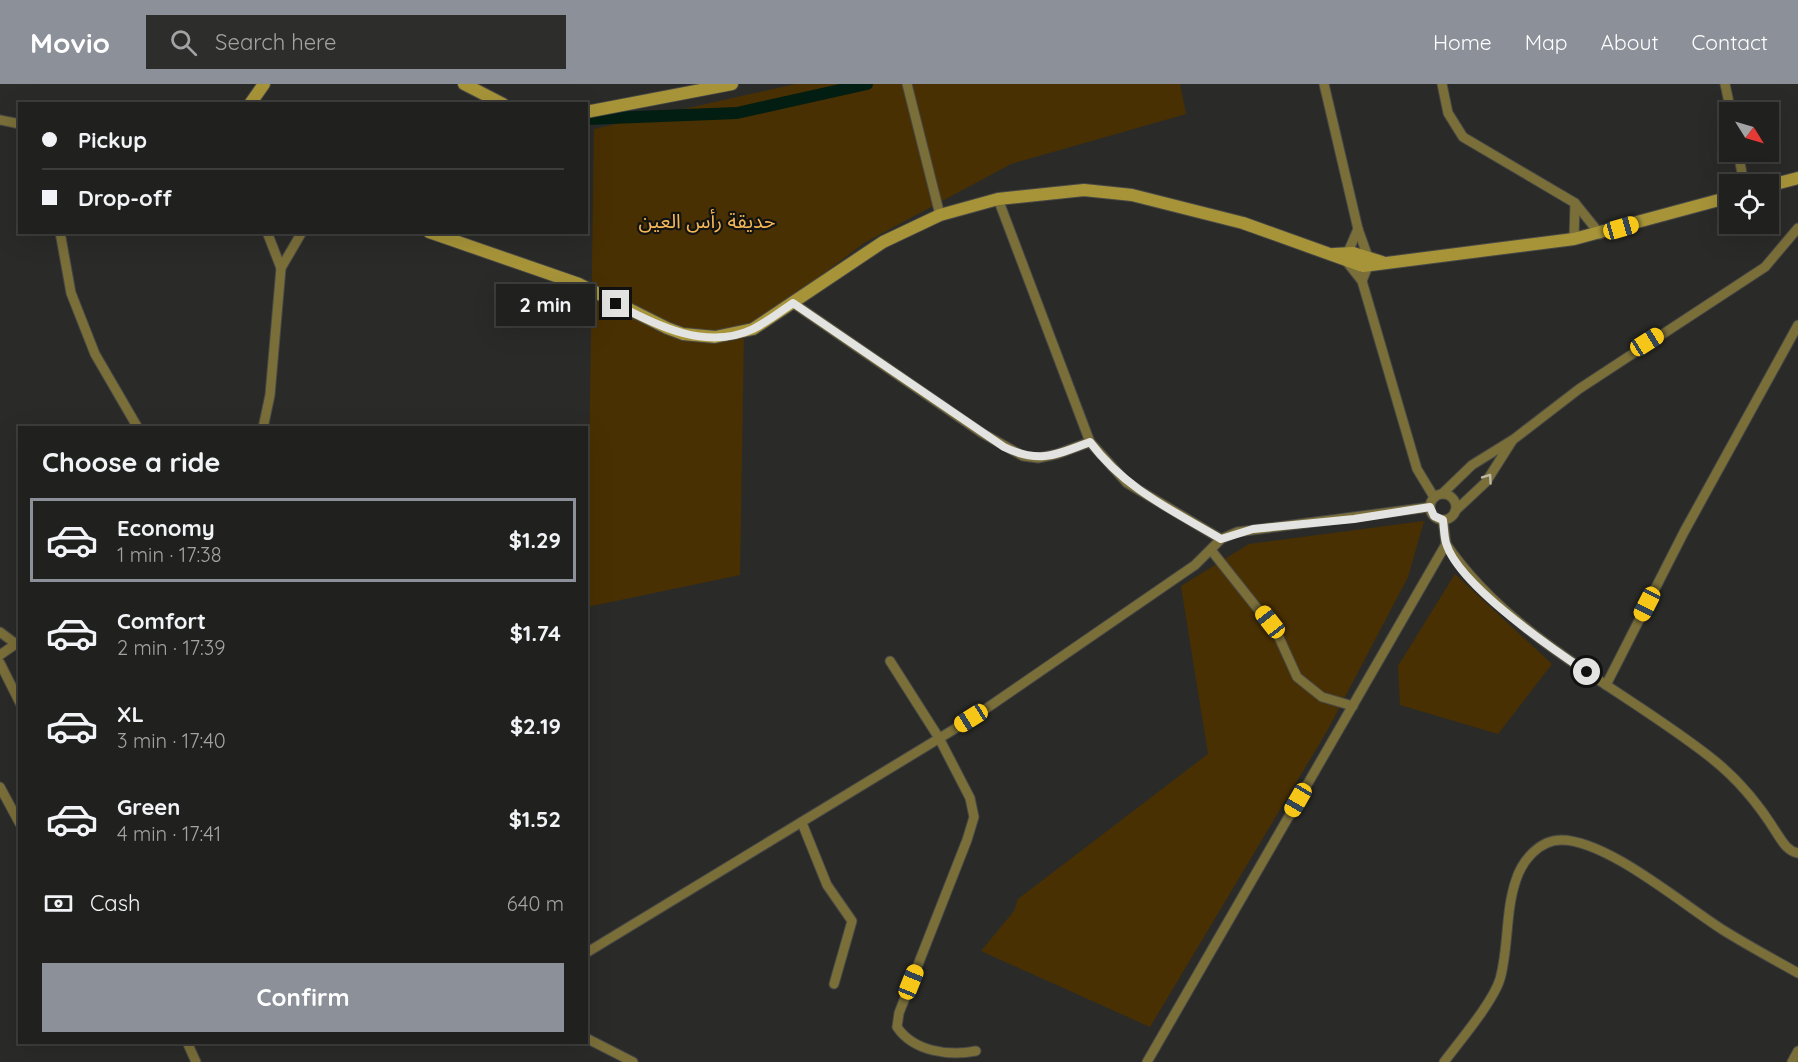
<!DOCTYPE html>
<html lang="en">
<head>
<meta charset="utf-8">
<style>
  body { margin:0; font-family:Quicksand,"Noto Sans Arabic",sans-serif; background:#2d2d2b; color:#f1f3f6; height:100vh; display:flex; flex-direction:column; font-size:22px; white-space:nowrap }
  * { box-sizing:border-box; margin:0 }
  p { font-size:20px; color:#a2a3a4 }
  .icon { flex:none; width:33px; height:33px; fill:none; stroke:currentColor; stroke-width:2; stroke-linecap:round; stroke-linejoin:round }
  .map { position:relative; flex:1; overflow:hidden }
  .side { position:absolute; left:18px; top:342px; width:570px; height:618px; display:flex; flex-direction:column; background:#20201e; border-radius:0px; box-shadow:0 6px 24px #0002,0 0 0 2px #3d3e3c }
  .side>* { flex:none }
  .guide { position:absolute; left:18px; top:18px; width:570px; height:132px; border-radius:0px; box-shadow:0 6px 24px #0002,0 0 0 2px #3d3e3c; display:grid; align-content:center; height:132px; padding:0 24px; background:#20201e }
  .needle { width:39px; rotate:127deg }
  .buttons { position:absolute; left:1719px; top:18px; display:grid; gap:12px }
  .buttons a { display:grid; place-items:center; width:60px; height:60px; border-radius:0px; background:#20201e; box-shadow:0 6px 24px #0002,0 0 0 2px #3d3e3c; font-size:30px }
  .end { position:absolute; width:27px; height:27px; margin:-14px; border:8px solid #e3e3e1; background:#111; box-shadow:0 0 0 3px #111 }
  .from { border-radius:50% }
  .bubble { position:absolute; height:42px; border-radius:0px; background:#20201e; box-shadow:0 6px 24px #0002,0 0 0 2px #3d3e3c; font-size:20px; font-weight:700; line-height:42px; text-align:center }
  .car { position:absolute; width:18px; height:36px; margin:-18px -9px; border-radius:8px; box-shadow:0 0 4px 2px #0007; background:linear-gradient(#f5c518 24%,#345 0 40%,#f5c518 0 76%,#345 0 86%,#f5c518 0) }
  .guide b { display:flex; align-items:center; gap:21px; height:57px; font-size:22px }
  .guide b+b { border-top:2px solid #3d3e3c }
  .guide i { width:15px; height:15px; background:#f1f3f6 }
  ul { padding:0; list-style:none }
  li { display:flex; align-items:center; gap:18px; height:84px; margin:0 12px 9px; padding:0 12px; border:3px solid transparent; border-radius:0px }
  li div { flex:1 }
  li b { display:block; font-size:22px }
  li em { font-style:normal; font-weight:700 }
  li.on { border-color:#8c9099 }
  li>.icon { width:54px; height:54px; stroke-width:1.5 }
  h2 { padding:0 24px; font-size:27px; line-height:72px }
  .pay { display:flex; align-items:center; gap:15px; height:66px; padding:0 24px; font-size:22px }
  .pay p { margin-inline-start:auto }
  .action { display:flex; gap:12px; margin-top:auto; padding:12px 24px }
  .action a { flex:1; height:69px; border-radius:0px; background:#8c9099; color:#fff; font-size:24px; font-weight:700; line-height:69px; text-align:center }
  header { display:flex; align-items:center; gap:36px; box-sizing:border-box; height:84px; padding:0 30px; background:#8c9099; color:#fff }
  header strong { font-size:28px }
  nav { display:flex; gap:33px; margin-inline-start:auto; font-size:21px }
  .search { width:420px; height:54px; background:#2d2d2b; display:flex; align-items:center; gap:15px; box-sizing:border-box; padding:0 21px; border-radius:0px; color:#a2a3a4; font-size:22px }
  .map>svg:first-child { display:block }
  .green { fill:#493002 }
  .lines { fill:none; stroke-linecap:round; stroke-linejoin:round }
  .canal { stroke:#021e12; stroke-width:12 }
  .street-casing { stroke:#484846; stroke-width:11 }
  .secondary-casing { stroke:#484846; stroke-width:14 }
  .street { stroke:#7a6e39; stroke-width:9 }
  .secondary { stroke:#a79439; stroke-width:12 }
  .oneway { stroke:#bebaa6 }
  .route { stroke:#e3e3e1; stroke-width:8 }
  .labels { text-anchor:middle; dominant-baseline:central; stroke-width:4.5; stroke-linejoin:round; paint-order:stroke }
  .park-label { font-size:20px; fill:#f6b856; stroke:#131412 }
</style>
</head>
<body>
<header>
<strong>Movio</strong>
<div class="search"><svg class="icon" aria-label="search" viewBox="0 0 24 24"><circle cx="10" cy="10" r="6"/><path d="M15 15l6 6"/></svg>Search here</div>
<nav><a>Home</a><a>Map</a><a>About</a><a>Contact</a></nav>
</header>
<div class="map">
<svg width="1798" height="978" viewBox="0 0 1798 978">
  <rect width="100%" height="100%" fill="#2a2b28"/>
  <g class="green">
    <polygon points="795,0 1180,0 1186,30 1011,80 864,159 744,250 740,491 587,523 594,45"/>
    <polygon points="1424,437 1408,493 1327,647 1150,943 981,867 1014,827 1018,815 1208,670 1181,502 1249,460"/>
    <polygon points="1455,490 1552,580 1498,650 1400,621 1398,582"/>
  </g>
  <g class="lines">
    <polyline class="canal" points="586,35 737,29 867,0"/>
    <g class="street-casing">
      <g id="street">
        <polyline points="907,0 940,131"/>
        <polyline points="1324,0 1358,145 1368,173 1368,182 1362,197"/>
        <polyline points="1442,0 1448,29 1463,53 1575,119 1600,150"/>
        <polyline points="1725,0 1731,28"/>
        <polyline points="0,36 20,40"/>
        <polyline points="1738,68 1744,100"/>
        <polyline points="998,115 1090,358 1127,399 1221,455"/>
        <polyline points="1358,145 1348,168 1347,178 1362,197 1417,385 1434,413"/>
        <polyline points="60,148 71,209 95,270 138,344"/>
        <polyline points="267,148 281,184"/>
        <polyline points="1574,155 1575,119"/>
        <polyline points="793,219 982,349 1023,372 1038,374 1057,370 1090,358"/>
        <polyline points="263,344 270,311 281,184 302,148"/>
        <polyline points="1443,409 1472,381 1514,355 1579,305 1765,183 1798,144"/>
        <circle cx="1443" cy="423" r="13"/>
        <polyline points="1455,427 1486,398 1512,357"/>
        <path d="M1446,460C1512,556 1621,603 1710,673C1737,694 1758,719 1776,748C1782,757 1787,767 1798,769"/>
        <polyline points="1211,466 1277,549 1297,593 1322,613 1353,622"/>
        <polyline points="0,548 16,560"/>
        <polyline points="0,571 20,557"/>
        <path d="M890,577L939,654L970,714L974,733L967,756L899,929L897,943C914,968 949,972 976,967"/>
        <polyline points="0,579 20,619"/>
        <polyline points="1606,601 1684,448 1798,241"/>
        <polyline points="0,703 20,740"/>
        <polyline points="802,739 827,801 852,837 834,900"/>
        <polyline points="586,869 971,635 1195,481 1221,455 1237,448 1430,423"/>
        <polyline points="586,954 633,978"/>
        <polyline points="187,958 196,978"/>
        <polyline points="1147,978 1446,460 1443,436"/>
        <path d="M1444,978C1459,958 1493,918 1500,895C1509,863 1505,828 1516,796C1522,777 1539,756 1561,756C1607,756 1682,820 1723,846C1747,861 1773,875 1798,889"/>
        <polyline points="1792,978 1798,967"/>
      </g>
    </g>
    <g class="secondary-casing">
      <g id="secondary">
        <polyline points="464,0 503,20"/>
        <polyline points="250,20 264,0"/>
        <polyline points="586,28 732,0"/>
        <polyline points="1768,102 1798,94"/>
        <polyline points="429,148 579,200 667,244 683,250 715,253 753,245 883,158 940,131 998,115 1084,106 1132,111 1243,139 1363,182 1574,155 1730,113"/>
        <polyline points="1334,170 1353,169 1382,178"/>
      </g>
    </g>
    <use href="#street" class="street"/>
    <use href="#secondary" class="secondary"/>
  </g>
  <defs><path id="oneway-chevron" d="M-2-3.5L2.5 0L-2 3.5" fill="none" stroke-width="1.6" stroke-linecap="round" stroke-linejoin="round" transform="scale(1.5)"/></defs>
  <use class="oneway" href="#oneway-chevron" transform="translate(1488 394) rotate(-55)"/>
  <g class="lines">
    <path class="route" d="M616,220C657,242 707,267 753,245C767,238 780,228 793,219L1004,363C1039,380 1056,371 1090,358C1125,405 1172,426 1221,455L1253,445L1354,435L1430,423L1434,432L1443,436C1444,443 1444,452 1446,459C1458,500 1551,564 1587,588"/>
  </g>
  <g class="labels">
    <g class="park-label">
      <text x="707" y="136">حديقة رأس العين</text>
    </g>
  </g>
</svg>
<div class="buttons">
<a><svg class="needle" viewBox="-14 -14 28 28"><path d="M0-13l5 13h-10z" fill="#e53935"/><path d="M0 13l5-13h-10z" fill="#a2a3a4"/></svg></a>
<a><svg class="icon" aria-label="locate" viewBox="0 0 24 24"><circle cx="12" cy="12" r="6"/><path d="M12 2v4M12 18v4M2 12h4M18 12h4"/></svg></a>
</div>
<i class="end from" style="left:1587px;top:588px"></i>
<i class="end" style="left:616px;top:220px"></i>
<div class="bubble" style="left:496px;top:200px;width:99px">2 min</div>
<i class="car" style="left:1621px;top:144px;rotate:74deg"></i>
<i class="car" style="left:1647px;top:258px;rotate:58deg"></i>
<i class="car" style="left:1647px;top:520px;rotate:207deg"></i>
<i class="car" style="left:1270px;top:538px;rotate:322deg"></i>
<i class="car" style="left:971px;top:634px;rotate:238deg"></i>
<i class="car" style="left:1298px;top:716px;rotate:210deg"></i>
<i class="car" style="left:911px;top:898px;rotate:22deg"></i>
<div class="guide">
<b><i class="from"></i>Pickup</b>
<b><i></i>Drop-off</b>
</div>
<section class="side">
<h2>Choose a ride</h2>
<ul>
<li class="on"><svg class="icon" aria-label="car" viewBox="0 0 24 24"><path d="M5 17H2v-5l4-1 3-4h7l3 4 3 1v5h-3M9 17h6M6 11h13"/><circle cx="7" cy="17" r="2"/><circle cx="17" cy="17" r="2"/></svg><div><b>Economy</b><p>1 min · 17:38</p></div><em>$1.29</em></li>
<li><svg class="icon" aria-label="car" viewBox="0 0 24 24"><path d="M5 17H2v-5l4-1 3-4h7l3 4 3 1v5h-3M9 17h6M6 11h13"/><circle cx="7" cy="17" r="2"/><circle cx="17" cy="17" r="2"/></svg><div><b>Comfort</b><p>2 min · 17:39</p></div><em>$1.74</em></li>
<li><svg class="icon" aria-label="car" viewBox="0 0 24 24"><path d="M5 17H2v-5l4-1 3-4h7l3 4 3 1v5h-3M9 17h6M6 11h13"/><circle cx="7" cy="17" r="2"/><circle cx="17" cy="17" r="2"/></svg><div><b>XL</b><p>3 min · 17:40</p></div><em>$2.19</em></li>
<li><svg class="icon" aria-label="car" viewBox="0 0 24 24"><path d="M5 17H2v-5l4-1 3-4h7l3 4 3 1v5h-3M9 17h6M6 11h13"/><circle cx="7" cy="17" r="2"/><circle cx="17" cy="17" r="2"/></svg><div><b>Green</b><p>4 min · 17:41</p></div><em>$1.52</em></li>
</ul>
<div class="pay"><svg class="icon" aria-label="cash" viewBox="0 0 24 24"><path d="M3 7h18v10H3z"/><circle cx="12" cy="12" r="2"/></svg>Cash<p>640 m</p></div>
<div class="action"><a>Confirm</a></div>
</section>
</div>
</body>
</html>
